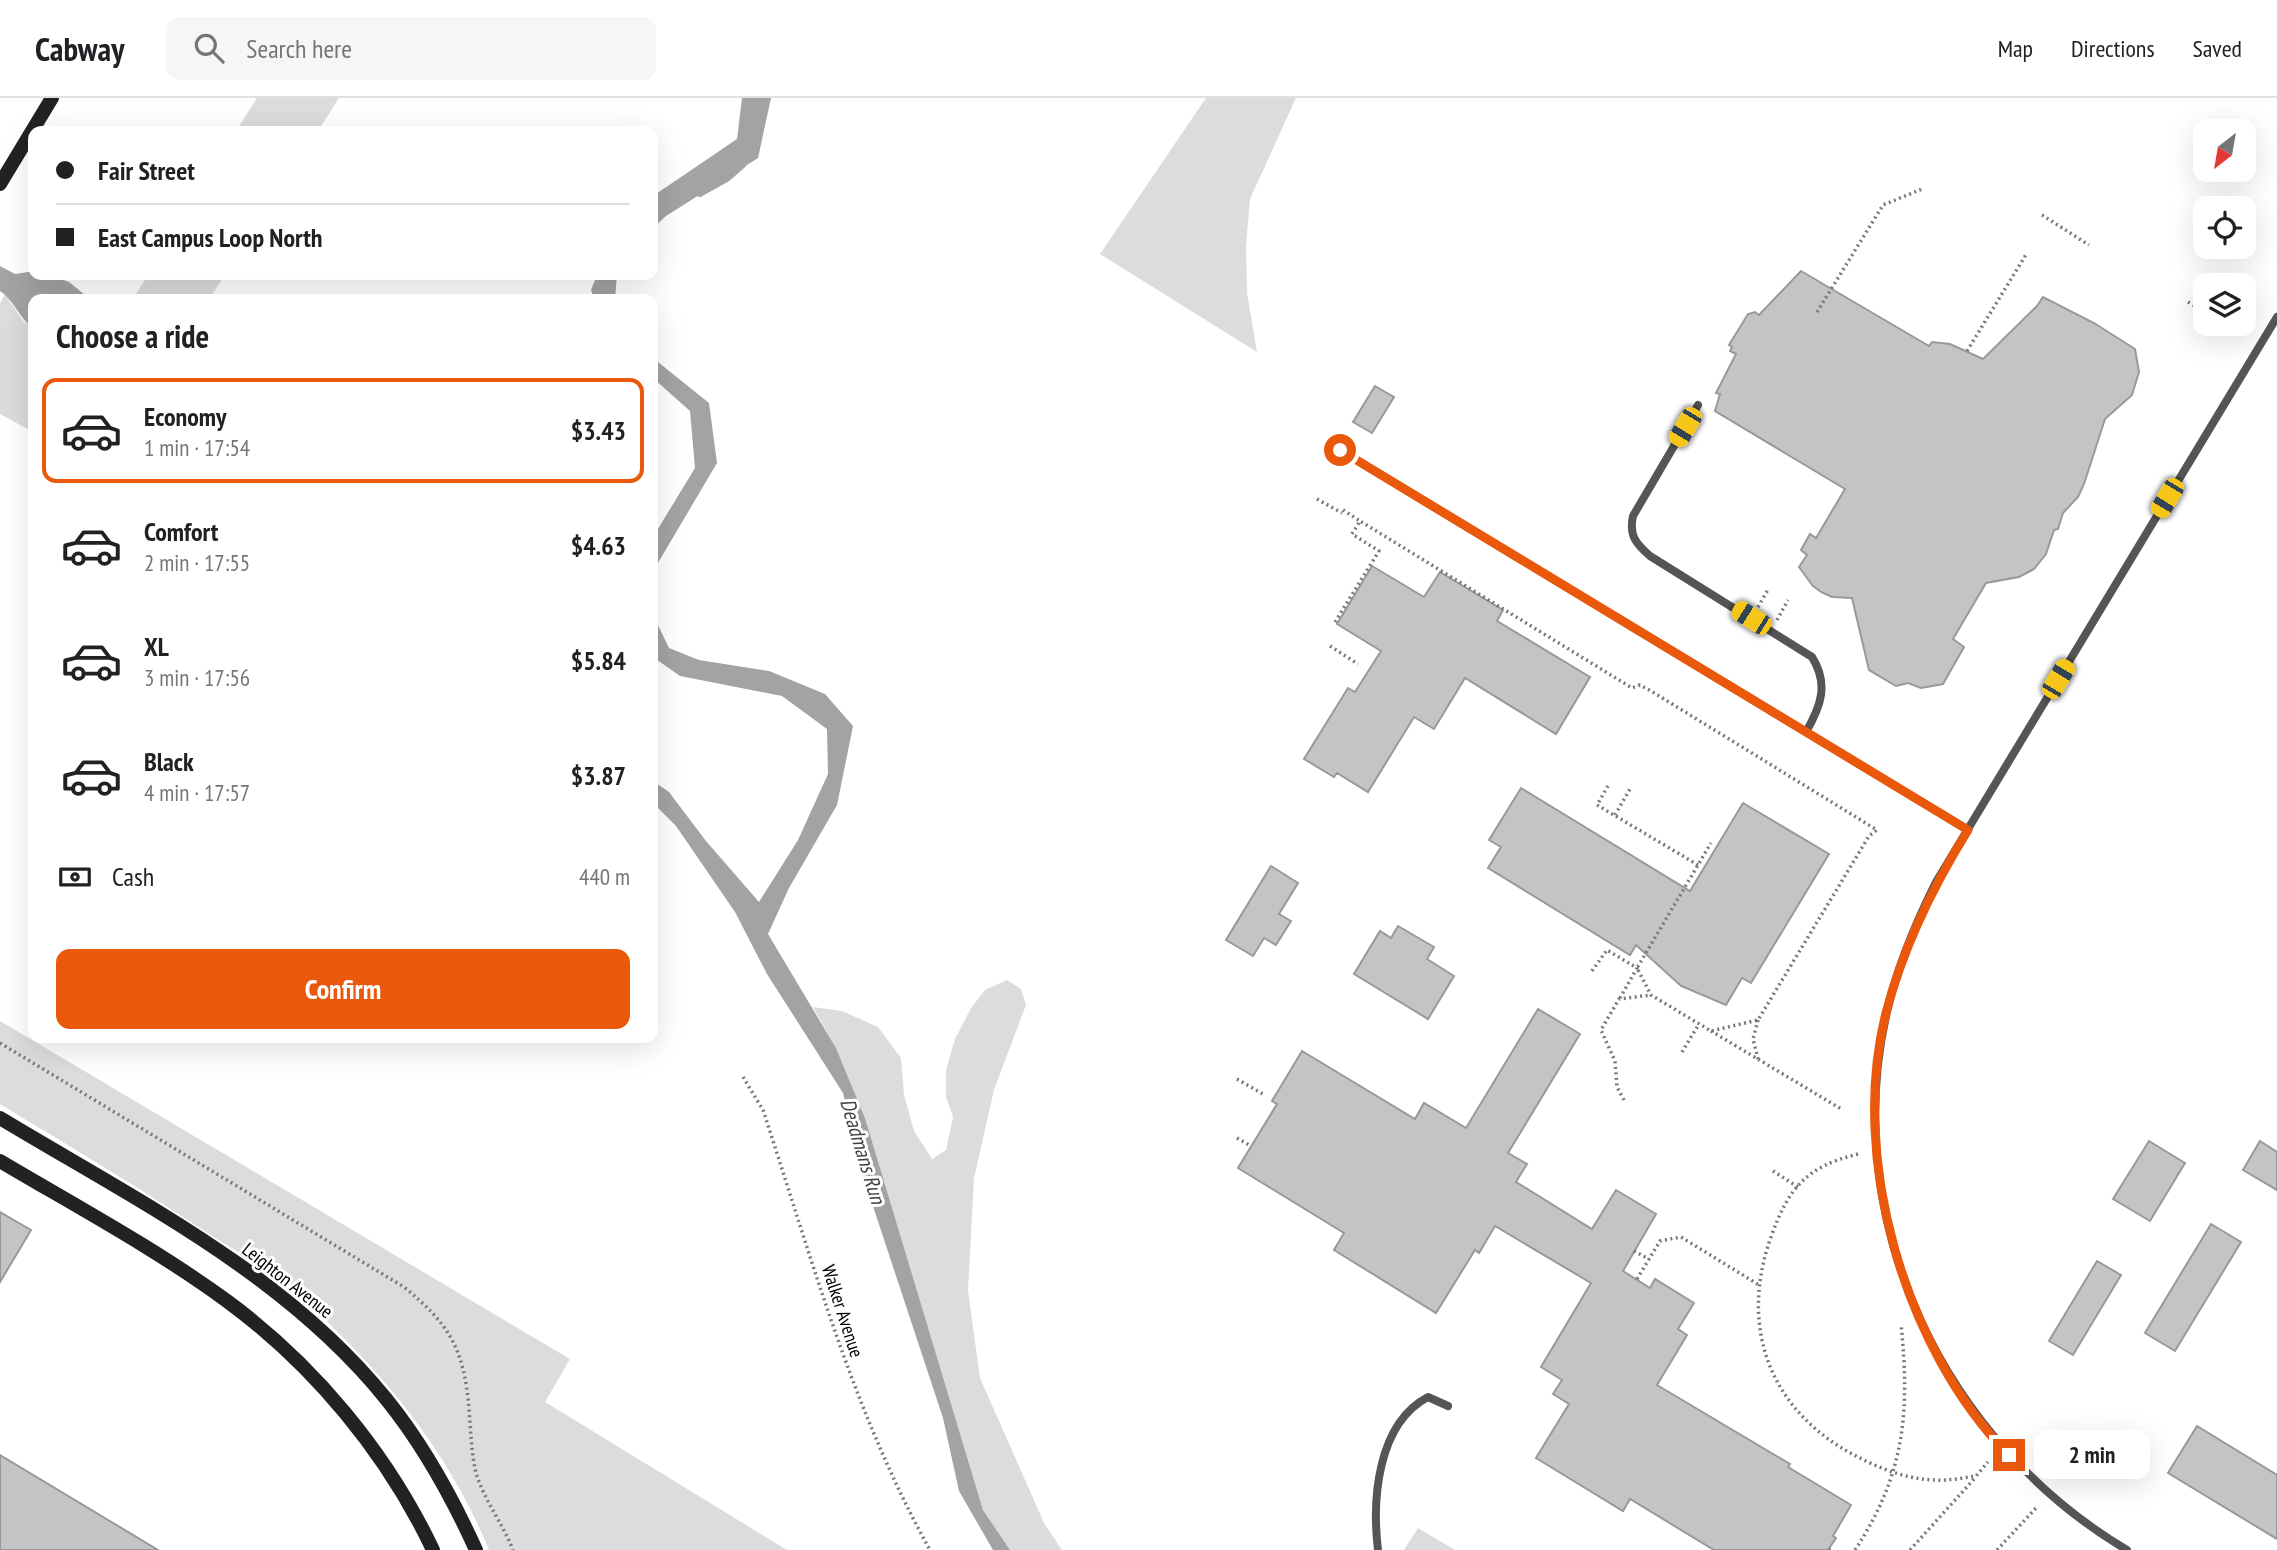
<!DOCTYPE html>
<html lang="en">
<head>
<meta charset="utf-8">
<style>
  body { margin:0; font-family:"PT Sans Narrow",sans-serif; background:#f6f6f6; color:#202124; height:100vh; display:flex; flex-direction:column; font-size:26px; white-space:nowrap }
  * { box-sizing:border-box; margin:0 }
  p { font-size:23px; color:#757577 }
  .icon { flex:none; width:38px; height:38px; fill:none; stroke:currentColor; stroke-width:2; stroke-linecap:round; stroke-linejoin:round }
  .map { position:relative; flex:1; overflow:hidden }
  .side { position:absolute; left:28px; top:196px; width:630px; height:749px; display:flex; flex-direction:column; background:#fff; border-radius:14px; box-shadow:0 7px 28px #0002 }
  .side>* { flex:none }
  .hud { position:absolute; left:28px; top:28px; width:630px; height:154px; border-radius:14px; box-shadow:0 7px 28px #0002; display:grid; align-content:center; height:154px; padding:0 28px; background:#fff }
  .needle { width:46px; rotate:211deg }
  .tools { position:absolute; left:2193px; top:21px; display:grid; gap:14px }
  .tools a { display:grid; place-items:center; width:63px; height:63px; border-radius:14px; background:#fff; box-shadow:0 7px 28px #0002; font-size:35px }
  .end { position:absolute; width:32px; height:32px; margin:-16px; border:9px solid #ea580c; background:#fff; box-shadow:0 0 0 4px #fff }
  .from { border-radius:50% }
  .bubble { position:absolute; height:49px; border-radius:14px; background:#fff; box-shadow:0 7px 28px #0002; font-size:23px; font-weight:700; line-height:49px; text-align:center }
  .car { position:absolute; width:21px; height:42px; margin:-21px -10px; border-radius:9px; box-shadow:0 0 5px 2px #0007; background:linear-gradient(#f5c518 24%,#345 0 40%,#f5c518 0 76%,#345 0 86%,#f5c518 0) }
  .hud b { display:flex; align-items:center; gap:24px; height:66px; font-size:26px }
  .hud b+b { border-top:2px solid #e0e0e0 }
  .hud i { width:18px; height:18px; background:#202124 }
  ul { padding:0; list-style:none }
  li { display:flex; align-items:center; gap:21px; height:105px; margin:0 14px 10px; padding:0 14px; border:4px solid transparent; border-radius:14px }
  li div { flex:1 }
  li b { display:block; font-size:26px }
  li em { font-style:normal; font-weight:700 }
  li.active { border-color:#ea580c }
  li>.icon { width:63px; height:63px; stroke-width:1.5 }
  h2 { padding:0 28px; font-size:32px; line-height:84px }
  .pay { display:flex; align-items:center; gap:18px; height:77px; padding:0 28px; font-size:26px }
  .pay p { margin-inline-start:auto }
  .action { display:flex; gap:14px; margin-top:auto; padding:14px 28px }
  .action a { flex:1; height:80px; border-radius:14px; background:#ea580c; color:#fff; font-size:28px; font-weight:700; line-height:80px; text-align:center }
  header { display:flex; align-items:center; gap:42px; box-sizing:border-box; height:98px; padding:0 35px; background:#fff; border-bottom:2px solid #e0e0e0 }
  header strong { font-size:33px }
  nav { display:flex; gap:38px; margin-inline-start:auto; font-size:24px }
  .search { width:490px; height:63px; background:#f6f6f6; display:flex; align-items:center; gap:18px; box-sizing:border-box; padding:0 24px; border-radius:14px; color:#757577; font-size:26px }
  .map>svg:first-child { display:block }
  .green { fill:#dcdcdc }
  .water { fill:#a3a3a3 }
  .lines { fill:none; stroke-linecap:round; stroke-linejoin:round }
  .stream { stroke:#a3a3a3; stroke-width:6 }
  .building { fill:#c4c4c4; stroke:#999; stroke-width:2 }
  .path { stroke:#777; stroke-width:3.5; stroke-dasharray:2 3.5; stroke-linecap:butt }
  .service { stroke:#555; stroke-width:8 }
  .secondary { stroke:#222; stroke-width:14 }
  .route { stroke:#ea580c; stroke-width:9 }
  .labels { text-anchor:middle; dominant-baseline:central; stroke-width:6; stroke-linejoin:round; paint-order:stroke }
  .street-label { font-size:19px; fill:#000; stroke:#fff }
  .water-label { font-size:21px; font-style:italic; fill:#444; stroke:#fff }
</style>
</head>
<body>
<header>
<strong>Cabway</strong>
<div class="search"><svg class="icon" aria-label="search" viewBox="0 0 24 24"><circle cx="10" cy="10" r="6"/><path d="M15 15l6 6"/></svg>Search here</div>
<nav><a>Map</a><a>Directions</a><a>Saved</a></nav>
</header>
<div class="map">
<svg width="2277" height="1452" viewBox="0 0 2277 1452">
  <rect width="100%" height="100%" fill="#fff"/>
  <g class="green">
    <polygon points="257,0 339,0 318,33 236,33"/>
    <polygon points="1206,0 1296,0 1250,101 1246,149 1247,195 1257,254 1100,156"/>
    <polygon points="148,177 225,177 209,201 133,201"/>
    <polygon points="5,196 23,223 33,230 33,334 0,316 0,205"/>
    <polygon points="1007,882 1021,891 1026,907 994,992 974,1080 968,1193 980,1280 1044,1425 1062,1452 1010,1452 983,1412 865,1020 836,950 813,909 842,913 878,929 901,960 904,997 914,1033 932,1061 946,1052 953,1019 946,999 946,972 955,941 971,910 985,892"/>
    <path d="M0,923L570,1261L545,1304L787,1452H489C447,1348 372,1260 287,1188C265,1169 237,1154 212,1138C143,1092 71,1049 0,1006Z"/>
    <polygon points="1418,1430 1455,1452 1404,1452"/>
  </g>
  <g class="water">
    <polygon points="742,0 771,0 758,60 666,118 653,130 653,98 737,41"/>
    <path d="M0,168L15,176L28,174L49,177L69,184L90,201H33V230C19,220 14,202 0,193Z"/>
    <polygon points="597,177 617,177 615,201 594,201 591,192"/>
    <polygon points="653,260 709,305 717,365 655,470 653,481 653,439 695,370 690,313 653,280"/>
    <polygon points="653,517 669,550 699,562 769,573 825,596 853,628 837,707 789,790 768,836 836,950 865,1020 983,1412 1010,1452 993,1452 959,1393 943,1320 863,1078 843,995 767,876 735,814 676,728 653,705 653,683 669,694 706,743 759,804 798,742 828,676 827,631 782,598 680,578 653,559"/>
  </g>
  <g class="lines">
    <polyline class="stream" points="700,96 727,81 743,67"/>
  </g>
  <g class="building">
    <polygon points="1801,173 1929,248 1932,244 1950,246 1983,261 2037,208 2043,199 2094,225 2135,251 2139,274 2132,297 2105,321 2084,386 2078,399 2063,415 2058,431 2054,432 2046,456 2034,471 2019,479 1986,485 1953,541 1964,549 1943,586 1921,590 1908,585 1896,588 1869,572 1852,500 1832,499 1821,494 1813,488 1799,469 1807,457 1801,452 1810,436 1816,440 1845,391 1715,313 1720,296 1716,295 1736,256 1730,253 1732,249 1729,247 1748,216 1755,214 1759,217"/>
    <polygon points="1375,288 1394,299 1372,335 1353,324"/>
    <polygon points="1372,468 1424,499 1440,474 1503,512 1497,523 1590,579 1556,636 1465,580 1434,631 1414,619 1368,694 1337,675 1334,679 1304,661 1348,590 1355,594 1381,553 1337,526"/>
    <polygon points="1521,690 1690,793 1743,705 1829,756 1751,885 1742,880 1726,907 1681,888 1636,847 1630,857 1488,770 1501,749 1489,742"/>
    <polygon points="1271,768 1298,785 1279,816 1291,823 1276,847 1264,840 1253,858 1226,842"/>
    <polygon points="1398,828 1434,849 1427,861 1454,878 1428,921 1354,876 1380,833 1391,840"/>
    <polygon points="1538,911 1580,936 1508,1055 1527,1066 1516,1084 1592,1131 1616,1092 1656,1116 1623,1173 1650,1190 1655,1181 1694,1205 1678,1231 1687,1237 1657,1287 1790,1366 1788,1369 1851,1407 1833,1438 1836,1440 1828,1452 1714,1452 1630,1401 1623,1413 1536,1360 1569,1306 1553,1296 1562,1282 1541,1269 1591,1185 1495,1128 1479,1155 1475,1152 1436,1215 1334,1152 1344,1135 1238,1070 1277,1006 1272,1003 1302,953 1415,1021 1424,1005 1466,1030"/>
    <polygon points="2149,1043 2185,1065 2150,1123 2113,1101"/>
    <polygon points="2260,1043 2277,1054 2277,1092 2243,1072"/>
    <polygon points="0,1114 31,1132 0,1184"/>
    <polygon points="2211,1126 2241,1144 2175,1253 2145,1235"/>
    <polygon points="2097,1163 2121,1177 2073,1257 2049,1243"/>
    <polygon points="2197,1328 2277,1377 2277,1441 2168,1375"/>
    <polygon points="0,1357 158,1452 0,1452"/>
  </g>
  <g class="lines">
    <g class="path">
      <polyline points="2042,117 2089,147"/>
      <polyline points="2188,204 2205,214"/>
      <polyline points="1817,214 1883,107 1922,91"/>
      <polyline points="1967,253 2027,155"/>
      <polyline points="1317,401 1342,415"/>
      <polyline points="1343,412 1360,423"/>
      <polyline points="1758,509 1769,490"/>
      <polyline points="1777,522 1788,502"/>
      <polyline points="1335,524 1379,453 1352,436 1360,423 1632,590 1640,587 1651,593 1877,732 1869,738 1758,922 1711,933 1651,897 1637,870 1711,745"/>
      <polyline points="1330,548 1358,566"/>
      <polyline points="1608,688 1597,707 1698,767"/>
      <polyline points="1615,717 1630,691"/>
      <polyline points="1592,873 1607,852 1637,870 1620,900"/>
      <polyline points="1758,922 1753,941 1758,961"/>
      <polyline points="1711,933 1843,1012"/>
      <path d="M0,945L404,1189C449,1226 464,1250 469,1311C471,1333 471,1354 476,1375C484,1402 503,1426 513,1452"/>
      <polyline points="1682,954 1699,926"/>
      <path d="M743,979L763,1012C812,1161 853,1314 930,1452"/>
      <polyline points="1237,981 1263,996"/>
      <polyline points="1624,1002 1617,989 1615,963 1601,932 1619,901 1651,897"/>
      <polyline points="1237,1040 1251,1048"/>
      <path d="M1858,1056C1806,1069 1789,1089 1771,1139C1738,1231 1771,1315 1858,1359C1881,1371 1907,1381 1934,1382C1948,1383 1962,1380 1976,1378L1988,1364"/>
      <polyline points="1773,1073 1798,1089"/>
      <polyline points="1634,1153 1649,1161"/>
      <polyline points="1637,1181 1660,1143 1681,1139 1759,1187"/>
      <polyline points="1829,1451 1830,1452"/>
      <path d="M1855,1452C1905,1376 1910,1314 1901,1226"/>
      <polyline points="1910,1452 1975,1380"/>
      <polyline points="1997,1452 2036,1410"/>
    </g>
    <g class="service">
      <path d="M1698,307L1633,418C1629,437 1635,445 1650,458L1812,559C1829,586 1821,608 1806,634"/>
      <polyline points="1340,352 1968,732"/>
      <path d="M1378,1452C1372,1402 1377,1326 1428,1299L1448,1308"/>
      <path d="M2127,1452C1945,1344 1840,1127 1886,918C1896,871 1915,826 1936,784L2277,219"/>
    </g>
    <g class="secondary">
      <polyline points="0,86 52,0"/>
      <path d="M0,1020C136,1102 286,1176 387,1302C424,1348 452,1399 476,1452"/>
      <path d="M0,1063C76,1108 156,1151 227,1203C314,1267 387,1355 433,1452"/>
    </g>
  </g>
  <g class="lines">
    <path class="route" d="M1340,352L1968,732C1932,790 1903,849 1886,915C1849,1060 1905,1252 2009,1357"/>
  </g>
  <g class="labels">
    <g class="street-label">
      <text transform="translate(288 1182) rotate(38)">Leighton Avenue</text>
      <text transform="translate(843 1213) rotate(72)">Walker Avenue</text>
    </g>
    <g class="water-label">
      <text transform="translate(863 1053) rotate(73)">Deadmans Run</text>
    </g>
  </g>
</svg>
<div class="tools">
<a><svg class="needle" viewBox="-14 -14 28 28"><path d="M0-13l5 13h-10z" fill="#e53935"/><path d="M0 13l5-13h-10z" fill="#757577"/></svg></a>
<a><svg class="icon" aria-label="locate" viewBox="0 0 24 24"><circle cx="12" cy="12" r="6"/><path d="M12 2v4M12 18v4M2 12h4M18 12h4"/></svg></a>
<a><svg class="icon" aria-label="layers" viewBox="0 0 24 24"><path d="M12 4l9 5-9 5-9-5zM3 14l9 5 9-5"/></svg></a>
</div>
<i class="end from" style="left:1340px;top:352px"></i>
<i class="end" style="left:2009px;top:1357px"></i>
<div class="bubble" style="left:2034px;top:1332px;width:116px">2 min</div>
<i class="car" style="left:1685px;top:329px;rotate:211deg"></i>
<i class="car" style="left:2167px;top:400px;rotate:211deg"></i>
<i class="car" style="left:1751px;top:520px;rotate:302deg"></i>
<i class="car" style="left:2058px;top:581px;rotate:31deg"></i>
<div class="hud">
<b><i class="from"></i>Fair Street</b>
<b><i></i>East Campus Loop North</b>
</div>
<section class="side">
<h2>Choose a ride</h2>
<ul>
<li class="active"><svg class="icon" aria-label="car" viewBox="0 0 24 24"><path d="M5 17H2v-5l4-1 3-4h7l3 4 3 1v5h-3M9 17h6M6 11h13"/><circle cx="7" cy="17" r="2"/><circle cx="17" cy="17" r="2"/></svg><div><b>Economy</b><p>1 min · 17:54</p></div><em>$3.43</em></li>
<li><svg class="icon" aria-label="car" viewBox="0 0 24 24"><path d="M5 17H2v-5l4-1 3-4h7l3 4 3 1v5h-3M9 17h6M6 11h13"/><circle cx="7" cy="17" r="2"/><circle cx="17" cy="17" r="2"/></svg><div><b>Comfort</b><p>2 min · 17:55</p></div><em>$4.63</em></li>
<li><svg class="icon" aria-label="car" viewBox="0 0 24 24"><path d="M5 17H2v-5l4-1 3-4h7l3 4 3 1v5h-3M9 17h6M6 11h13"/><circle cx="7" cy="17" r="2"/><circle cx="17" cy="17" r="2"/></svg><div><b>XL</b><p>3 min · 17:56</p></div><em>$5.84</em></li>
<li><svg class="icon" aria-label="car" viewBox="0 0 24 24"><path d="M5 17H2v-5l4-1 3-4h7l3 4 3 1v5h-3M9 17h6M6 11h13"/><circle cx="7" cy="17" r="2"/><circle cx="17" cy="17" r="2"/></svg><div><b>Black</b><p>4 min · 17:57</p></div><em>$3.87</em></li>
</ul>
<div class="pay"><svg class="icon" aria-label="cash" viewBox="0 0 24 24"><path d="M3 7h18v10H3z"/><circle cx="12" cy="12" r="2"/></svg>Cash<p>440 m</p></div>
<div class="action"><a>Confirm</a></div>
</section>
</div>
</body>
</html>
